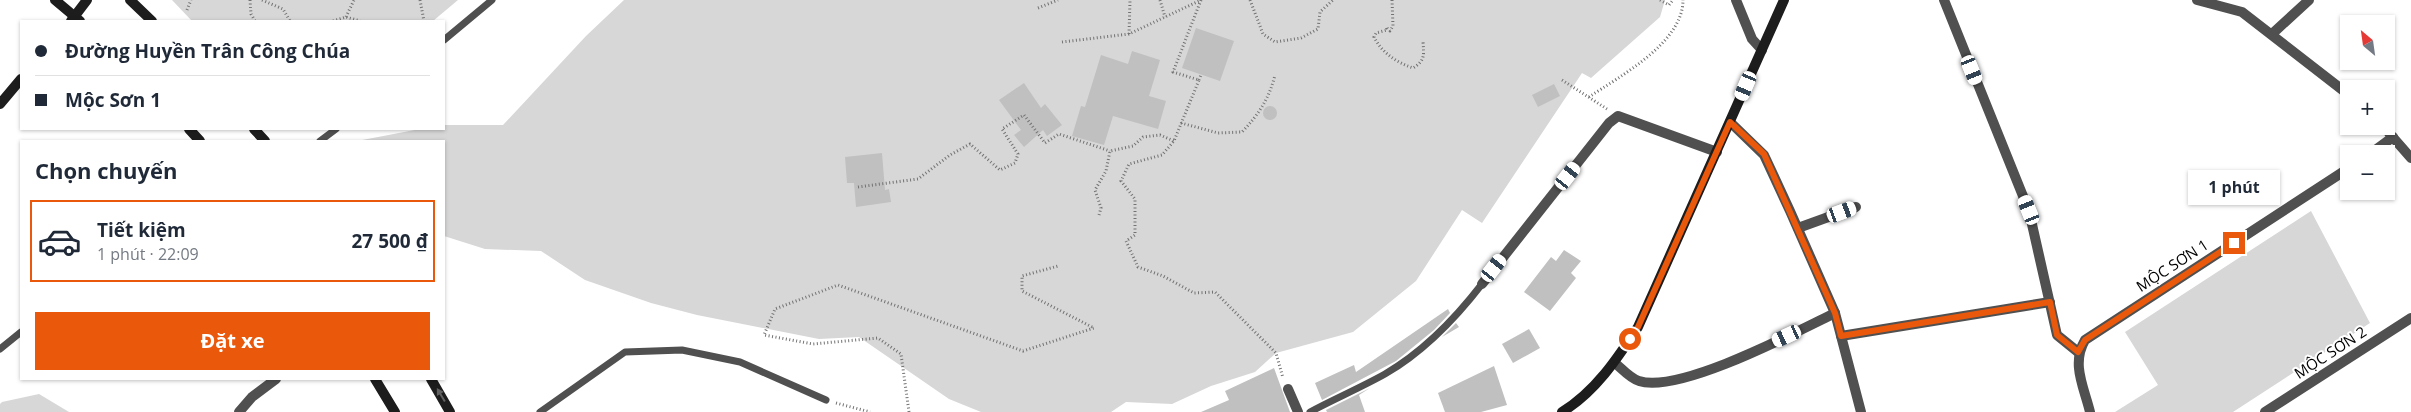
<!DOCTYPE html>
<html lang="vi">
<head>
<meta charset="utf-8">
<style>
  body { margin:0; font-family:"Open Sans",sans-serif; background:#f6f6f7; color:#1f2937; height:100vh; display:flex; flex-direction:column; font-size:19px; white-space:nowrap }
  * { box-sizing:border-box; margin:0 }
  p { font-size:16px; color:#747a83 }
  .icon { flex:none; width:28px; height:28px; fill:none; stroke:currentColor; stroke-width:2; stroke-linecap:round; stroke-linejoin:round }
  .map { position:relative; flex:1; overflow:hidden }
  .sheet { position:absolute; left:20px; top:140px; width:425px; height:240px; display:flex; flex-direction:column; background:#fff; border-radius:0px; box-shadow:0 1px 4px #0004 }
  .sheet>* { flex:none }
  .banner { position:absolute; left:20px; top:20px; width:425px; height:110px; border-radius:0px; box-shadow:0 1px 4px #0004; display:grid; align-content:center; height:110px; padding:0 15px; background:#fff }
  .needle { width:32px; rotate:331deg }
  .fabs { position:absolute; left:2340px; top:15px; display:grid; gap:10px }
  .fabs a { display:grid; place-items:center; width:55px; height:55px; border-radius:0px; background:#fff; box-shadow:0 1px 4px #0004; font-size:25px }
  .end { position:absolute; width:22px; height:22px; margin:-11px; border:6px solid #ea580c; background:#fff; box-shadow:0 0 0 2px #fff }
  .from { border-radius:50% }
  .bubble { position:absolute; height:35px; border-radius:0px; background:#fff; box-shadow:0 1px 4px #0004; font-size:16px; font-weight:700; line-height:35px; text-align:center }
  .car { position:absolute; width:15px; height:30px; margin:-15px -8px; border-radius:6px; box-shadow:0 0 4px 1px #0007; background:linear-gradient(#fff 24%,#345 0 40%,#fff 0 76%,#345 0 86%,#fff 0) }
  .banner b { display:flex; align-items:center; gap:18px; height:48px; font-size:19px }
  .banner b+b { border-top:1px solid #e0e1e3 }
  .banner i { width:12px; height:12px; background:#1f2937 }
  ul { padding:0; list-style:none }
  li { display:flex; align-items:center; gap:15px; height:82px; margin:0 10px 8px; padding:0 5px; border:2px solid transparent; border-radius:0px }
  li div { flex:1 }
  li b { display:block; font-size:19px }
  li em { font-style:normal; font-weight:700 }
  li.active { border-color:#ea580c }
  li>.icon { width:45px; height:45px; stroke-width:1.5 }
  h2 { padding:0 15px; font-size:22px; line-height:60px }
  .button { display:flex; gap:10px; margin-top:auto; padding:10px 15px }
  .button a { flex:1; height:58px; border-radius:0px; background:#ea580c; color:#fff; font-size:20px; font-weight:700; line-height:58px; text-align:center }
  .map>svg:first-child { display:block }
  .green { fill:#d7d7d7 }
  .building { fill:#c0c0c0 }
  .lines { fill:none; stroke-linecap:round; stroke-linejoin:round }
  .path { stroke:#727272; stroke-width:3; stroke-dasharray:1 2.5; stroke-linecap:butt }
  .lane { stroke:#505050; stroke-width:7 }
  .street { stroke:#505050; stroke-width:10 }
  .secondary { stroke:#1d1d1d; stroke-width:10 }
  .oneway { fill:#616161 }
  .route { stroke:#ea580c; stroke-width:6 }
  .labels { text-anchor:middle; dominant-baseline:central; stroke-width:4; stroke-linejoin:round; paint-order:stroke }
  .street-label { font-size:15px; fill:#000; stroke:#fff }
</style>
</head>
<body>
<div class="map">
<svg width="2411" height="412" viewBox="0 0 2411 412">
  <rect width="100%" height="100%" fill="#fff"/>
  <g class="green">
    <polygon points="172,0 458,0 433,21 192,21"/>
    <polygon points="624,0 1665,0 1660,17 1591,78 1582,73 1482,223 1462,210 1416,281 1353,332 1276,353 1255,372 1211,386 1172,404 1126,402 1111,412 981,412 949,399 859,337 819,339 697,315 651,303 585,280 541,251 485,249 444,236 444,141 357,141 420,129 444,129 444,125 503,125 586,36"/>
    <polygon points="2311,211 2370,323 2233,412 2115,412 2158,385 2125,332"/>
    <polygon points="39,394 69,412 0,412 0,404 2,402"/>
  </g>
  <g class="building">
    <polygon points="1196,28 1234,41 1220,81 1182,68"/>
    <polygon points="1132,51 1160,60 1149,96 1166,101 1158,129 1113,116 1104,145 1072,136 1081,106 1085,107 1101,55 1128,64"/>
    <polygon points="1024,83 1041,108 1045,104 1062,125 1047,136 1043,130 1024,147 1014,135 1021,130 999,100"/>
    <polygon points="1554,84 1560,96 1538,107 1532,95"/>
    <circle cx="1270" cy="113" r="7"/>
    <polygon points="882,153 885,190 889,189 891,202 856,207 854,183 847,183 845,157"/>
    <polygon points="1564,250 1581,261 1571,273 1576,278 1550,311 1524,292 1551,257 1556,261"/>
    <polygon points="1448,309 1450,313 1434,330 1396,361 1322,400 1315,383 1354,365 1356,372"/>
    <polygon points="1456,323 1459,327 1442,337"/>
    <polygon points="1529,329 1540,348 1513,363 1502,344"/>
    <polygon points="1494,366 1507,405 1481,412 1445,412 1438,393"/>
    <polygon points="1274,368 1290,412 1201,412 1229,400 1225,391"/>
    <polygon points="1370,388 1359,395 1365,412 1327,412 1326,410"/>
  </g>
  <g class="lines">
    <g class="path">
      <polyline points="250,0 251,14 255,21"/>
      <polyline points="262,0 283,9 290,21"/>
      <polyline points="420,0 424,21"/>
      <polyline points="1160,0 1165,17"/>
      <polyline points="1201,0 1173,72 1199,80 1174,141 1162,155 1129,164 1121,181 1135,199 1135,235 1126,241 1138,267 1163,276 1194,293 1215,292 1276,353 1283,378"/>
      <polyline points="1250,0 1263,34 1275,42 1301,38 1318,29 1320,12 1333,0"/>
      <path d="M1392,0L1393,26L1390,31L1386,27L1387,30L1376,33L1374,37C1382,53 1396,62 1413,68C1425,61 1424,55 1423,42"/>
      <polyline points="1660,0 1669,5 1673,0"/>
      <polyline points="1038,8 1058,0"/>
      <polyline points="187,10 191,0"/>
      <polyline points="346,17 354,0"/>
      <polyline points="333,21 346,17 360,21"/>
      <polyline points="1129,34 1130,0"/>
      <polyline points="1062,42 1129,34 1201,0"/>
      <polyline points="1199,80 1201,75"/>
      <polyline points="1562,80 1607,109"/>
      <path d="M1589,97C1620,76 1683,43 1683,0"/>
      <path d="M1181,123L1218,133L1242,132C1259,114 1269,99 1275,75"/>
      <polyline points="858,187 918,179 950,155 970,144 1000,170 1015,163 1018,154 1002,129 1024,115 1045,143 1059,134 1110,151"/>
      <polyline points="1099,215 1101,208 1095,190 1106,171 1110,151 1133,146 1143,137 1160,135 1174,141"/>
      <polyline points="836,403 870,412"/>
      <polyline points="909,412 901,354 878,338 813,344 764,335 775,309 838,285 1023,351 1094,328 1022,291 1022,276 1058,266"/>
    </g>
    <g class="lane">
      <polyline points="444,40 492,0"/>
      <polyline points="320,141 336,129"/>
      <polyline points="0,349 21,332"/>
      <polyline points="540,412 625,352 682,350 740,362 826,400"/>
      <path d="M1310,412C1334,399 1360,388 1385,374C1423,352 1455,319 1482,284"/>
    </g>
    <g class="street">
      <polyline points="1736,0 1752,39 1762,50"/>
      <polyline points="1944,0 2029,211 2057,335 2078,352"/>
      <polyline points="2197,0 2242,12 2349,95"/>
      <polyline points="2272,34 2309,0"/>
      <polyline points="1730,122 1764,155 1790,211 1835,313 1861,412"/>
      <polyline points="2383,126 2411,158"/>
      <polyline points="2370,154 2393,137"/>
      <polyline points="1798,228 1856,207"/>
      <polyline points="1482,284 1609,123 1618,116 1717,152"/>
      <polyline points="1841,336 2050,302"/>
      <path d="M1615,363C1622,369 1631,379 1639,381C1679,394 1796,332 1835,313"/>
      <polyline points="1288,389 1298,412"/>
      <polyline points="239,412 252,397 276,379"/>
      <path d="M2090,412C2084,387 2071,364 2085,340L2349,168"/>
      <polyline points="2265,412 2411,318"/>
    </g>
    <g class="secondary">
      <polyline points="55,0 80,21"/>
      <polyline points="130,0 152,21"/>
      <polyline points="71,21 87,0"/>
      <polyline points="0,104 21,79"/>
      <polyline points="189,129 200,141"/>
      <polyline points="254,129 265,141"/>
      <polyline points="375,379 395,412"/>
      <polyline points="431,379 450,412"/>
      <path d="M1562,412C1595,392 1617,359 1638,327L1784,0"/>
    </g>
  </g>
  <defs><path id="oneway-solid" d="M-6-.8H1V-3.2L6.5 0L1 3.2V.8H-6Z" transform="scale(1.25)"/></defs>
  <use class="oneway" href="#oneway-solid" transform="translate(441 395) rotate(-121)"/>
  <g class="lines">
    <polyline class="route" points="1630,339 1638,327 1730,122 1764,154 1835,313 1841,336 2050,302 2057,335 2078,352 2085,340 2234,243"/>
  </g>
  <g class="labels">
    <g class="street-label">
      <text transform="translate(2172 265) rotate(-33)">MỘC SƠN 1</text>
      <text transform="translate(2330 352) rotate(-33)">MỘC SƠN 2</text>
    </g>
  </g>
</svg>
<div class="fabs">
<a><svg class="needle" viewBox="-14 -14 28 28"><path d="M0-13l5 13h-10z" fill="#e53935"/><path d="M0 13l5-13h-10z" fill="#747a83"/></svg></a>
<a>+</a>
<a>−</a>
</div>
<i class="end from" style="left:1630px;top:339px"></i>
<i class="end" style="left:2234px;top:243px"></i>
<div class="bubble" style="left:2188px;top:170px;width:92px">1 phút</div>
<i class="car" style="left:1972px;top:70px;rotate:158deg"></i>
<i class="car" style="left:1746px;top:86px;rotate:203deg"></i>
<i class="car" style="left:1568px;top:176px;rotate:38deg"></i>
<i class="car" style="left:2029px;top:210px;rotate:338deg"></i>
<i class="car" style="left:1842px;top:212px;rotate:70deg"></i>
<i class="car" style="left:1494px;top:268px;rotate:38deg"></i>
<i class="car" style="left:1787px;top:336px;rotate:245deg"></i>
<div class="banner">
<b><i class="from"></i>Đường Huyền Trân Công Chúa</b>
<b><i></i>Mộc Sơn 1</b>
</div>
<section class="sheet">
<h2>Chọn chuyến</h2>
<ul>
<li class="active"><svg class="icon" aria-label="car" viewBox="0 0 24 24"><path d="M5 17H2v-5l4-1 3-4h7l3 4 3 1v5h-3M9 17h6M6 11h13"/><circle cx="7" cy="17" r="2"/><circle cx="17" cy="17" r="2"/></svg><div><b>Tiết kiệm</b><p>1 phút · 22:09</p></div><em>27 500 ₫</em></li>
</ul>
<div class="button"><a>Đặt xe</a></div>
</section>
</div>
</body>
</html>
